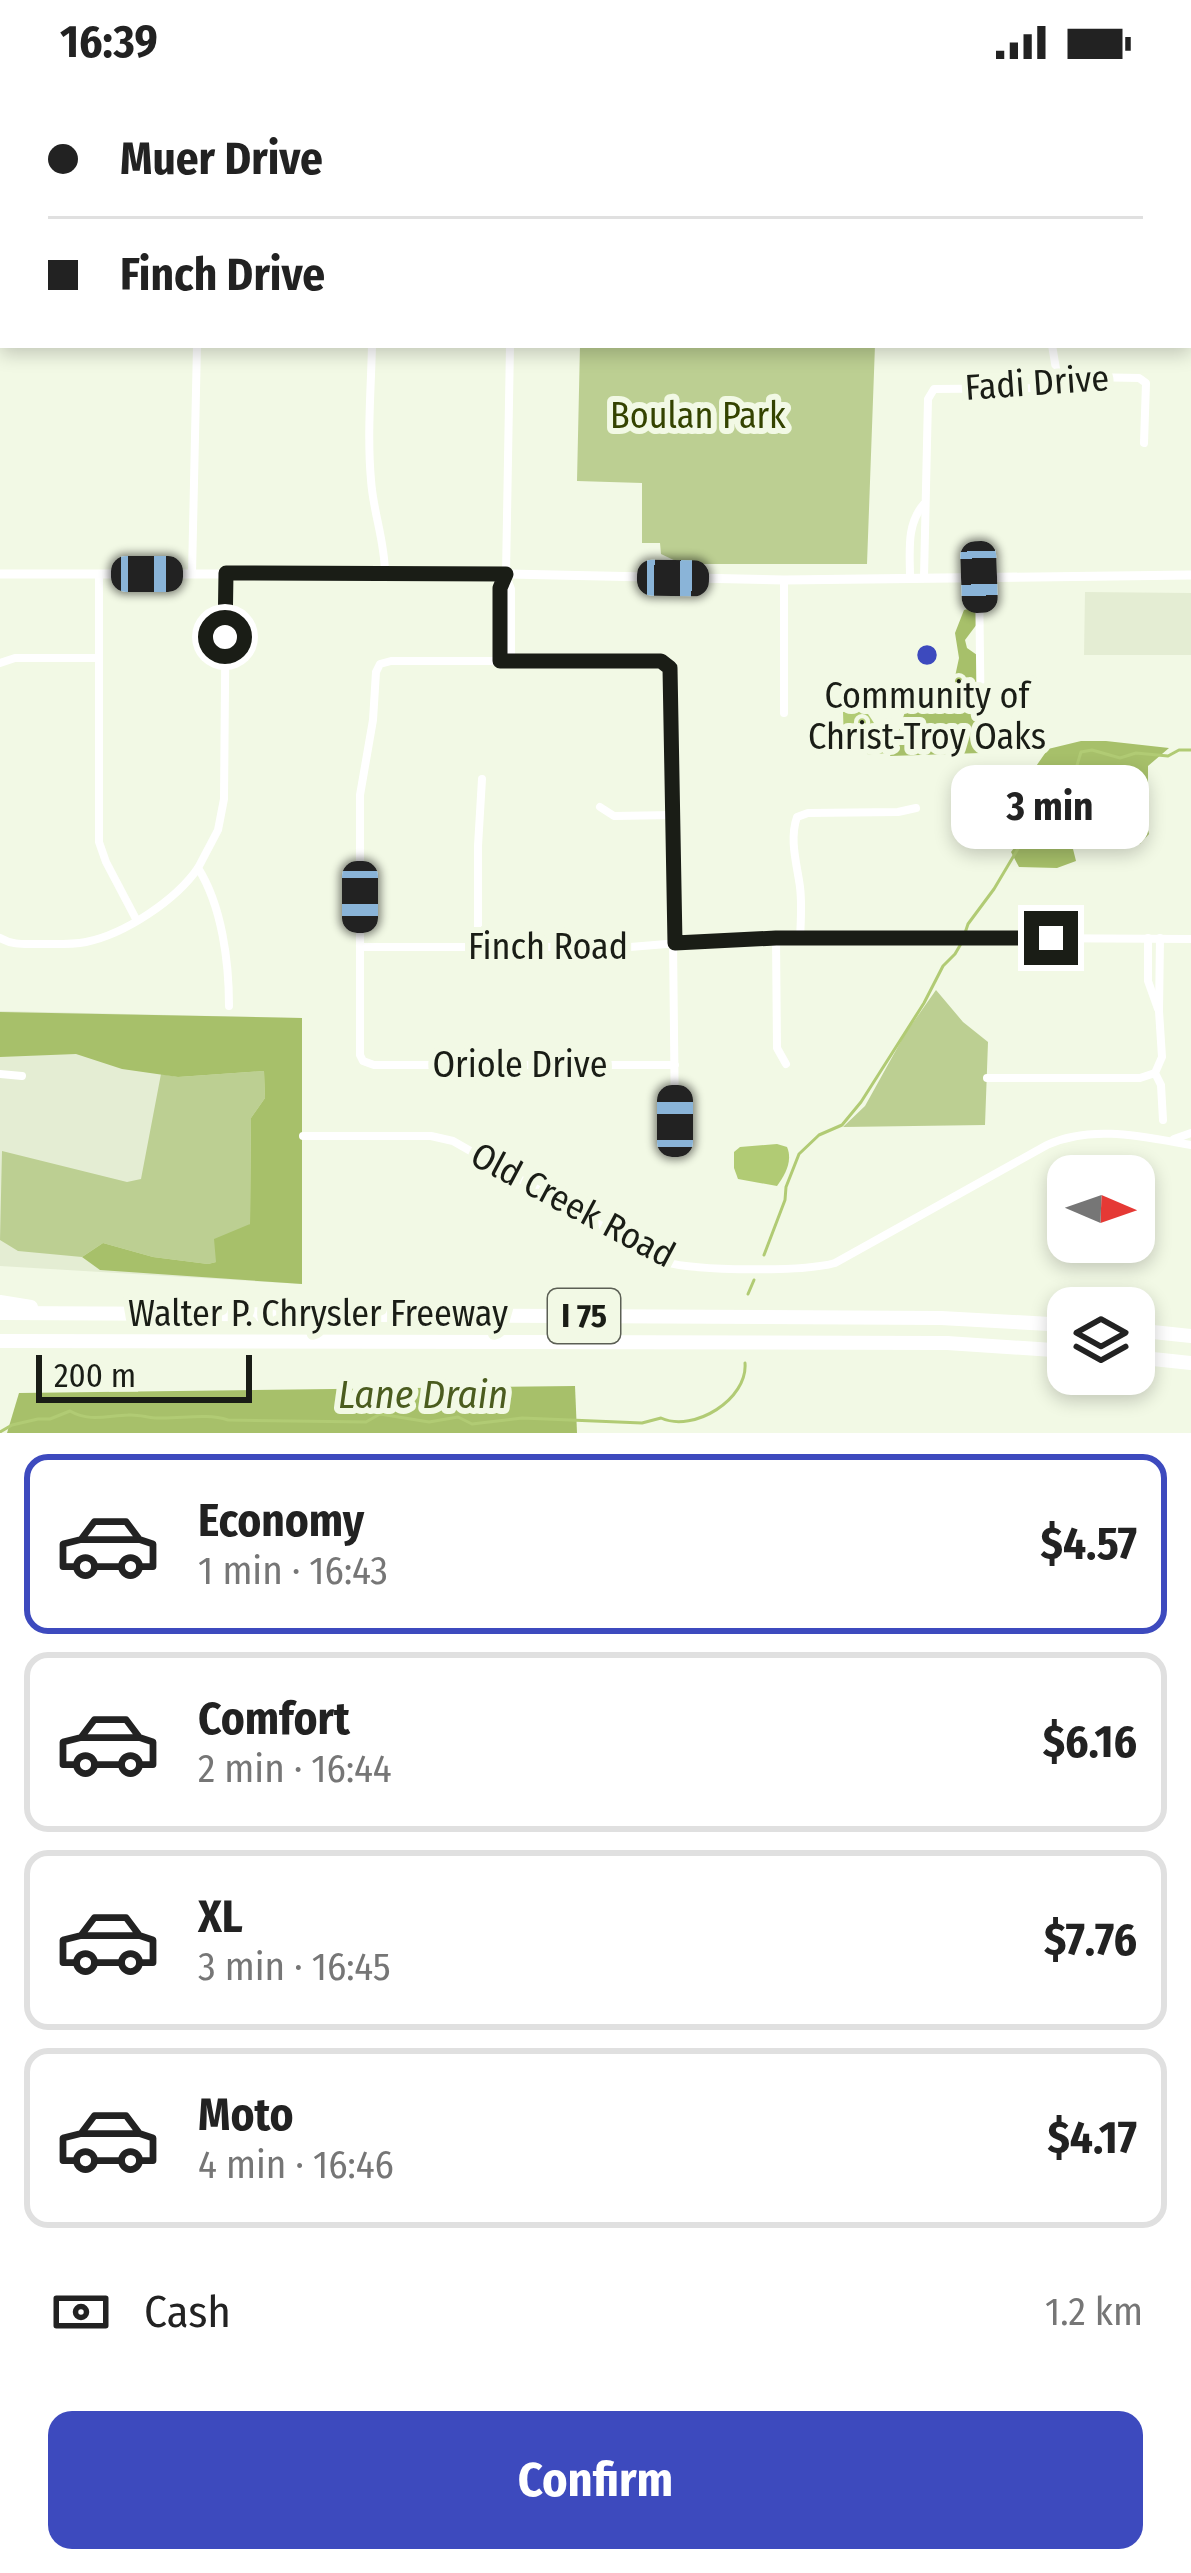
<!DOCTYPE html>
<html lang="en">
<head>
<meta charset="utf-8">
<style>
  body { margin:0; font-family:"Fira Sans Condensed",sans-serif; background:#f2f2f2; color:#222; height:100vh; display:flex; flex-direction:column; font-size:45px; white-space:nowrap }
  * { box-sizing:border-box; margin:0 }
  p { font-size:39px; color:#767676 }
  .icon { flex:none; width:66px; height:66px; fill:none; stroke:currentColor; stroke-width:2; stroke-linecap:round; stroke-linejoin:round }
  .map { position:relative; height:1349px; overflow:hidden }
  .details { display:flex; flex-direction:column; background:#fff; flex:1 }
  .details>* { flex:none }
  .guide { position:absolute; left:0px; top:0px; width:1191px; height:264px; box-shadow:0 6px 18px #0003; display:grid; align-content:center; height:264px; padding:0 48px; background:#fff }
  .needle { width:78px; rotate:92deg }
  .buttons { position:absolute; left:1047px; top:1071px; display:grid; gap:24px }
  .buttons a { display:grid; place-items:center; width:108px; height:108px; border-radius:24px; background:#fff; box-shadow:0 6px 18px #0003; font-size:60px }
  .scale { position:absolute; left:36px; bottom:30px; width:216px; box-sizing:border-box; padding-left:12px; border:6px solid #1a1d16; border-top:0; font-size:33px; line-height:42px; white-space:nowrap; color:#1a1d16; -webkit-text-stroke:9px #f2f9e5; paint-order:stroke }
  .end { position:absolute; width:54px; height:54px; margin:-27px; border:15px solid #1a1d16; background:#fff; box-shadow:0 0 0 6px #fff }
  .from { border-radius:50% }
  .bubble { position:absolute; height:84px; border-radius:24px; background:#fff; box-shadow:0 6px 18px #0003; font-size:39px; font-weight:700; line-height:84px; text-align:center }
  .car { position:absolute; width:36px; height:72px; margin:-36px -18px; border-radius:15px; box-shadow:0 0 9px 3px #0007; background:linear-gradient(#222 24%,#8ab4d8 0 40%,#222 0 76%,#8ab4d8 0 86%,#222 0) }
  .guide b { display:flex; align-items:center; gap:42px; height:114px; font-size:45px }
  .guide b+b { border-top:3px solid #e0e0e0 }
  .guide i { width:30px; height:30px; background:#222 }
  ul { padding:21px 0 0; list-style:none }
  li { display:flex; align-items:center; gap:36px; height:180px; margin:0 24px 18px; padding:0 24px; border:6px solid #e0e0e0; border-radius:24px }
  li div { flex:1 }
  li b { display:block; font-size:45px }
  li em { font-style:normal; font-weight:700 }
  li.current { border-color:#3d4abe }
  li>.icon { width:108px; height:108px; stroke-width:1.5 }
  .pay { display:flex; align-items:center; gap:30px; height:132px; padding:0 48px; font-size:45px }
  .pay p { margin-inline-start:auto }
  .cta { display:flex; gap:24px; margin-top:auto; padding:24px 48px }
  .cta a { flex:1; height:138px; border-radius:24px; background:#3d4abe; color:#fff; font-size:48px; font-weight:700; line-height:138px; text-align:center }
  .status { display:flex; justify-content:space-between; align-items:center; height:84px; padding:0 60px; background:#fff; direction:ltr }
  .status svg { height:33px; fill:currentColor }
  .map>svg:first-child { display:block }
  .built { fill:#e4edd3 }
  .green { fill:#bccf92 }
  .forest { fill:#a7c06a }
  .water { fill:#b1cb74 }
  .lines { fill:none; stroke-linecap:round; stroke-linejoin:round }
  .stream { stroke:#b1cb74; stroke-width:3 }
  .street { stroke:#fff; stroke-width:8 }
  .secondary { stroke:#fff; stroke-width:9 }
  .highway { stroke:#fff; stroke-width:14 }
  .route { stroke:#1a1d16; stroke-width:15 }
  .poi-dot { fill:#3d4abe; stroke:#f2f9e5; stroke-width:4.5 }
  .labels { text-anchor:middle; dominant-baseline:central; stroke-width:12; stroke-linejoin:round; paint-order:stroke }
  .shield { fill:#f2f9e5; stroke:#5b5f54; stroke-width:3 }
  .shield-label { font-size:33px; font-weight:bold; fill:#1a1d16 }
  .street-label { font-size:36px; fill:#1a1d16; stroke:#f2f9e5 }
  .park-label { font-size:36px; fill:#344300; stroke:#f2f9e5 }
  .poi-label { font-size:36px; fill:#1a1d16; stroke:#f2f9e5 }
  .water-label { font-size:39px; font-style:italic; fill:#4b5c1f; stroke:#f2f9e5 }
</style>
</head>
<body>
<div class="status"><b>16:39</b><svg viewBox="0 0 49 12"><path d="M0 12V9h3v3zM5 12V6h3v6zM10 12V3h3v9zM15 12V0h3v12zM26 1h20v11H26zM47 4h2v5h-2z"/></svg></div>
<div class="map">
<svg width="1191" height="1349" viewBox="0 0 1191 1349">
  <rect width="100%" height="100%" fill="#f2f9e5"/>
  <g class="built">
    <polygon points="1085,508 1191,509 1191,571 1084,571"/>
    <polygon points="0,927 302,934 302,1200 0,1182"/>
  </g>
  <g class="green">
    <polygon points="580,261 875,261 867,480 682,480 661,470 660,459 642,459 642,399 577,397"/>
    <polygon points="936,906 963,938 988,958 985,1041 843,1043 865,1022 905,950"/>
    <polygon points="264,987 265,1014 251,1034 250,1140 216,1178 208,1180 153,1173 103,1159 82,1173 18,1167 0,1156 2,1067 127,1098 141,1095 161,990 178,993"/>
  </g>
  <g class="forest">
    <polygon points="976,523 977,540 965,556 967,564 977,571 978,643 981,669 890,672 905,628 919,601 938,604 953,602 959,574 955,549 964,526"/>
    <polygon points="1081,657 1106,657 1169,664 1148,682 1148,701 1129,715 1134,728 1145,733 1149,750 1140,760 1112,763 1072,761 1076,777 1057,784 1019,783 1011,768 1041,727 1032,688 1048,665"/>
    <polygon points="0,928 302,934 302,1200 100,1186 82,1173 103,1159 153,1173 208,1180 216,1178 214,1155 250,1140 251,1034 265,1014 264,987 178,993 122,985 76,970 0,973"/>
    <polygon points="575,1302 577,1349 7,1349 19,1309"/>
  </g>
  <g class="water">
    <path d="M850,625L868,630C876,642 881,651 896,655L886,669C869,671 856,672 844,660L843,628Z"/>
    <path d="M777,1060L787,1063C793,1077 785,1091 777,1102L738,1095L734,1084V1068L740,1063Z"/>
  </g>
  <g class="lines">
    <g class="stream">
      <polyline points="965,849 968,840 994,805 1044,721 1075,688 1081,668 1092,666 1120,674 1136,669 1168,672 1179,666 1191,666"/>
      <polyline points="764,1171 785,1116 786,1103 799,1070 819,1051 842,1041 861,1018 924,919 943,882 955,870 962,858"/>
      <polyline points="748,1210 754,1196"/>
      <path d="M0,1348L12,1341L38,1335H50L70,1327C89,1338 106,1332 128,1331C139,1330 148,1334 158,1334C181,1335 206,1329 228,1336L366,1338L380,1330L429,1338L458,1333L472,1340L522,1334L642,1339L661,1334C694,1349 748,1315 745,1279"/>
    </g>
    <g class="street">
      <polyline points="202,3 202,0"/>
      <polyline points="379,3 379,0"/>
      <polyline points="516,3 516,0"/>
      <polyline points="941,3 941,0"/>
      <polyline points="1057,3 1057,0"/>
      <path d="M372,261C371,306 367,351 371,396C373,428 385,457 385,490"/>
      <polyline points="1052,261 1058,297"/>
      <polyline points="99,490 99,758 106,778 136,835"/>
      <polyline points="192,490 197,261"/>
      <path d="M226,490L224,715L218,746L198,784C222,822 229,878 229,922"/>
      <polyline points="506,492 511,505 511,577"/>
      <polyline points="924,493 928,315 934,305 1033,304 1084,293 1139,294 1146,299 1144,359"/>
      <polyline points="979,493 981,654"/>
      <path d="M910,494C910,468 906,440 924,420"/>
      <polyline points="784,496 784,629"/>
      <polyline points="500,576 500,504 506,490 510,261"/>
      <polyline points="0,579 15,574 98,574"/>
      <polyline points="600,723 614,732 673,731"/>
      <path d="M0,854C12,861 23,860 37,860C53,860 70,861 86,858C125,850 176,816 198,784"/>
      <polyline points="776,854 777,964 786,980"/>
      <path d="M800,854C801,837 802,819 800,803C797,780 789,756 797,733L808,729L898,728L916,724"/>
      <polyline points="1148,854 1148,897 1158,925"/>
      <polyline points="1160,854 1159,927 1162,973 1155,989 1161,1001 1163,1036"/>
      <polyline points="360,863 630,863 728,855 857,853 1191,855"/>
      <polyline points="478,863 478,762 482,695"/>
      <polyline points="675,981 374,981 363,977 360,971 360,711 373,636 376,588 380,580 391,577 661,577 670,583 675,1040"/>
      <polyline points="0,990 22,992"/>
      <polyline points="987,994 1140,994 1155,989"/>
      <path d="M303,1052H431L453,1057L665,1178C696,1187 803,1188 835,1179L1047,1061C1091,1040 1145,1053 1191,1061"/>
      <polyline points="1174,1055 1191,1049"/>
    </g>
    <polyline class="secondary" points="0,490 506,490 784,496 1191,491"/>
    <g class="highway">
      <polyline points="0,1218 31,1223"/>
      <polyline points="0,1229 941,1234 1068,1241"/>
      <polyline points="1134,1246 1191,1252"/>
      <polyline points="0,1257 947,1259 1068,1267"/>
      <polyline points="1134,1273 1191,1279"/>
    </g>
  </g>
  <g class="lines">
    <polyline class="route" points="225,553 226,489 506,490 500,504 500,577 661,577 670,584 675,859 776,854 1051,854"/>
  </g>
  <circle class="poi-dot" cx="927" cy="571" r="12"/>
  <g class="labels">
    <rect class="shield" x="548" y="1205" width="72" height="54" rx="9"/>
    <g class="shield-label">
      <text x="584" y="1232">I 75</text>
    </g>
    <g class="street-label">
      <text transform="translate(1037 299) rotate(-4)">Fadi Drive</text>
      <text x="548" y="863">Finch Road</text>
      <text x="520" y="981">Oriole Drive</text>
      <text transform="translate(573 1121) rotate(28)">Old Creek Road</text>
      <text x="318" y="1230">Walter P. Chrysler Freeway</text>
    </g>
    <g class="park-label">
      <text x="698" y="332">Boulan Park</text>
    </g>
    <g class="poi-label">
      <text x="927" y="612">Community of<tspan x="927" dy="41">Christ-Troy Oaks</tspan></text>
    </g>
    <g class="water-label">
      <text x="423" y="1311">Lane Drain</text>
    </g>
  </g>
</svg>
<div class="buttons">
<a><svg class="needle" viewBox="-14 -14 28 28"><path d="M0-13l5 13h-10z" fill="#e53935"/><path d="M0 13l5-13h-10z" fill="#767676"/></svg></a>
<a><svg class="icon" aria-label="layers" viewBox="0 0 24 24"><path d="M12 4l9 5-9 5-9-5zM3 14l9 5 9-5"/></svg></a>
</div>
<div class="scale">200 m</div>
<i class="end from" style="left:225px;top:553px"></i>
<i class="end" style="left:1051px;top:854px"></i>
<div class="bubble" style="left:951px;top:681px;width:198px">3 min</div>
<i class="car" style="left:147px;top:490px;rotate:90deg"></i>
<i class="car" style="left:979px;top:493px;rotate:178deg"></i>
<i class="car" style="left:673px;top:494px;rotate:91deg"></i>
<i class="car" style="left:360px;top:813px;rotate:180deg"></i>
<i class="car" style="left:675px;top:1037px;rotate:0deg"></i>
<div class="guide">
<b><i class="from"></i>Muer Drive</b>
<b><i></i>Finch Drive</b>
</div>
</div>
<section class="details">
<ul>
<li class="current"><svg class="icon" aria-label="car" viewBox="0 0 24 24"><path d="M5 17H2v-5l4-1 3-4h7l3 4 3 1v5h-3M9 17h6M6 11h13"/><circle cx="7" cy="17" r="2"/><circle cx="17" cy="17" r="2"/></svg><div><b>Economy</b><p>1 min · 16:43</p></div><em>$4.57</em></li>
<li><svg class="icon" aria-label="car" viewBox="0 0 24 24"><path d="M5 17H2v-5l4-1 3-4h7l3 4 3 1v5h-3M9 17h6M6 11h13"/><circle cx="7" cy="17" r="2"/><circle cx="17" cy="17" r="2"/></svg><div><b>Comfort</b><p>2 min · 16:44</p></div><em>$6.16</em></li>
<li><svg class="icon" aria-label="car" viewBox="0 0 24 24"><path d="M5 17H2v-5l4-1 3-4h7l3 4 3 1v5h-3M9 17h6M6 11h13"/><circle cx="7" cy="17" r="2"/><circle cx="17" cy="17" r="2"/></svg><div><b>XL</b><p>3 min · 16:45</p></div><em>$7.76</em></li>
<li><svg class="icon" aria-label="car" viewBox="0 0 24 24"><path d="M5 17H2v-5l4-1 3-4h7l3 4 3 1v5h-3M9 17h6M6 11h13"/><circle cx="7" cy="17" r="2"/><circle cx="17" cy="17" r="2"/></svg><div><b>Moto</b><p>4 min · 16:46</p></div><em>$4.17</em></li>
</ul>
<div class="pay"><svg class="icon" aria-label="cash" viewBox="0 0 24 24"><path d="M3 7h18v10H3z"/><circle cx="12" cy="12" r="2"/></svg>Cash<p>1.2 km</p></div>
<div class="cta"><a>Confirm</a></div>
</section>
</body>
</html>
